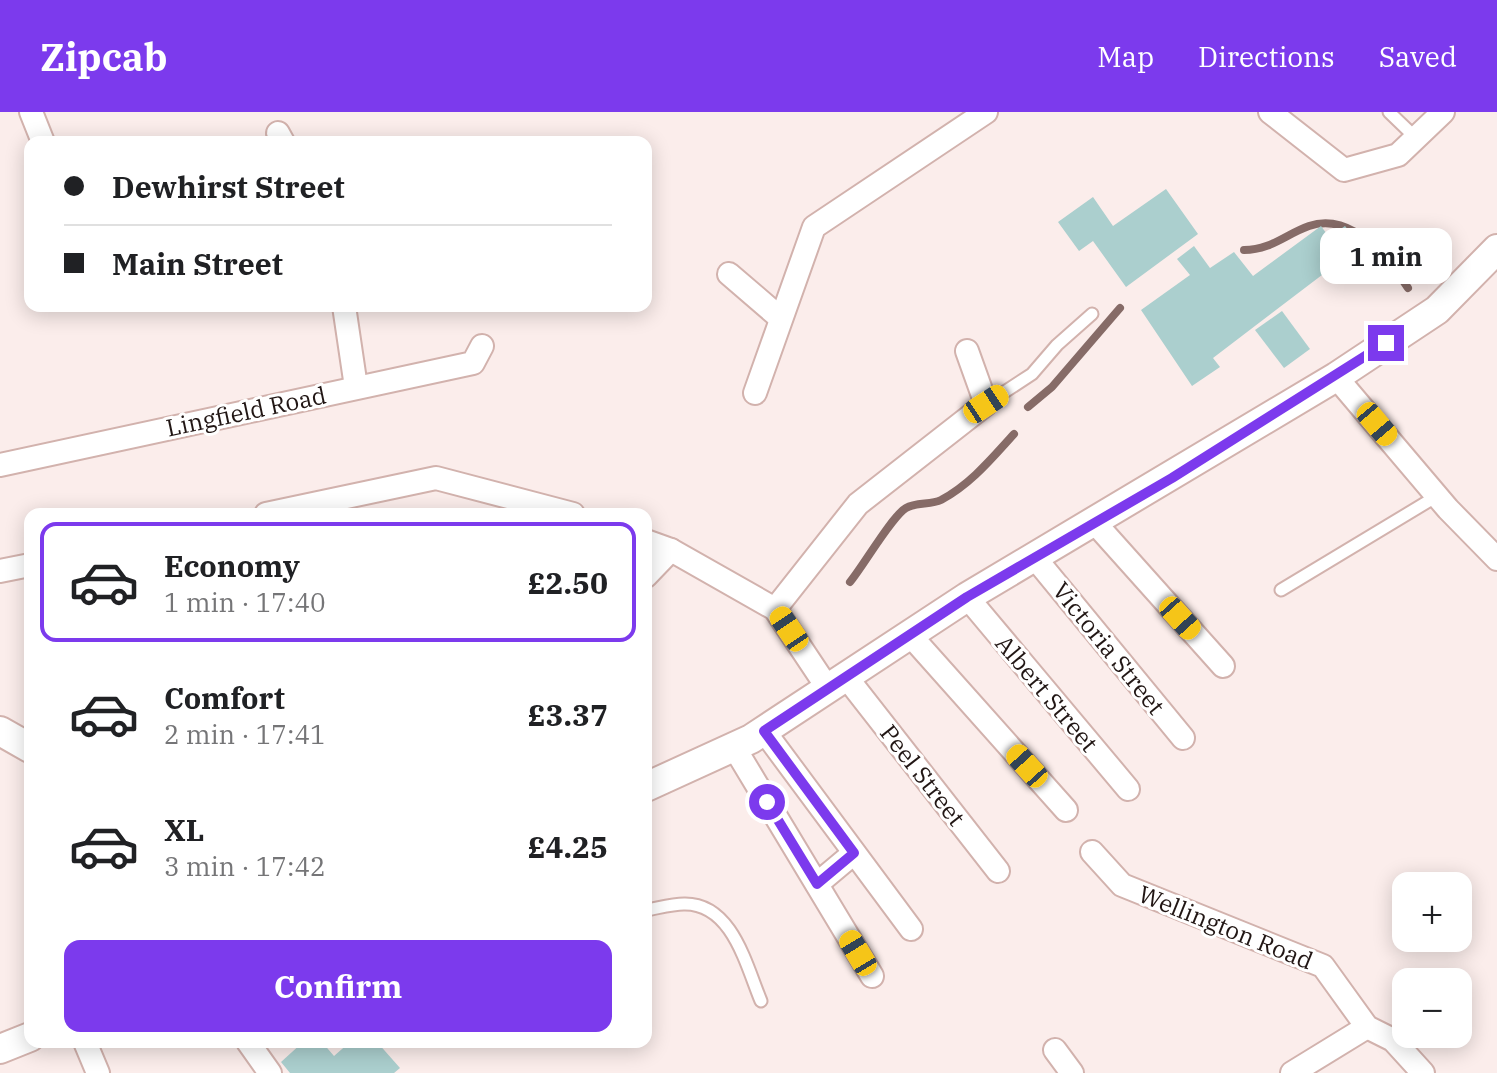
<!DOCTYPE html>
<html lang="en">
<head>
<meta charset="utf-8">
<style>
  body { margin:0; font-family:"IBM Plex Serif",serif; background:#f2f2f2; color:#202124; height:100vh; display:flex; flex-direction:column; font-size:30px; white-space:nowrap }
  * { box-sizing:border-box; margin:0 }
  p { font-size:26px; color:#757577 }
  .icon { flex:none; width:44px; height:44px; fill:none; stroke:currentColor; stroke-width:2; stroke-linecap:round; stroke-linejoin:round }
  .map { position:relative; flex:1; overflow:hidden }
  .panel { position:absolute; left:24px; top:396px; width:628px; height:540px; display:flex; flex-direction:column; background:#fff; border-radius:16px; box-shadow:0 4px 20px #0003 }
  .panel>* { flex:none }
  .guide { position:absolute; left:24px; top:24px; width:628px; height:176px; border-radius:16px; box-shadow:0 4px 20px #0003; display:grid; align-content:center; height:176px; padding:0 40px; background:#fff }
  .buttons { position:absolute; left:1392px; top:760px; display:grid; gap:16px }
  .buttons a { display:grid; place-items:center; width:80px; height:80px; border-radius:16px; background:#fff; box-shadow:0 4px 20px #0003; font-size:40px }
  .end { position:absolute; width:36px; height:36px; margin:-18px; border:10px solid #7c3aed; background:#fff; box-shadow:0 0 0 4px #fff }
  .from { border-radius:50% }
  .bubble { position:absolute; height:56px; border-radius:16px; background:#fff; box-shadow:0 4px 20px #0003; font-size:26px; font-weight:700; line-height:56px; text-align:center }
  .car { position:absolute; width:24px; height:48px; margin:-24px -12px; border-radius:10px; box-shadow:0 0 6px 2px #0007; background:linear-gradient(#f5c518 24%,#345 0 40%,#f5c518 0 76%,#345 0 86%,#f5c518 0) }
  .guide b { display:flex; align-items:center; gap:28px; height:76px; font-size:30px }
  .guide b+b { border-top:2px solid #e0e0e0 }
  .guide i { width:20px; height:20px; background:#202124 }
  ul { padding:14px 0 0; list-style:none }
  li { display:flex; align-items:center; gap:24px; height:120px; margin:0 16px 12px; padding:0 24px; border:4px solid transparent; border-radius:16px }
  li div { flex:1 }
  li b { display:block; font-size:30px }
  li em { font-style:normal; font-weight:700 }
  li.current { border-color:#7c3aed }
  li>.icon { width:72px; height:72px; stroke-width:1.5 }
  .action { display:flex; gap:16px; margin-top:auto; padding:16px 40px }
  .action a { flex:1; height:92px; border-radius:16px; background:#7c3aed; color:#fff; font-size:32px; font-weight:700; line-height:92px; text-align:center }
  header { display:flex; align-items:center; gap:48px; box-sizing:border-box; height:112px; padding:0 40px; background:#7c3aed; color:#fff }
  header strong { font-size:38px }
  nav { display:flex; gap:44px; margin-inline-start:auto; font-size:28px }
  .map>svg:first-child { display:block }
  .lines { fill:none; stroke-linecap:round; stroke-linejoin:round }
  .stream { stroke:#866b67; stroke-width:8 }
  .building { fill:#abcfce }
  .service-casing { stroke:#d2b2ad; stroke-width:15 }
  .minor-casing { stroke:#d2b2ad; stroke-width:26 }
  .tertiary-casing { stroke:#d2b2ad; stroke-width:32 }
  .service { stroke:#fff; stroke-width:11 }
  .minor { stroke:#fff; stroke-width:22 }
  .tertiary { stroke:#fff; stroke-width:28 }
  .route { stroke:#7c3aed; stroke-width:10 }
  .labels { text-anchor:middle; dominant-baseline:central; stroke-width:6; stroke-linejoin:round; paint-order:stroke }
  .street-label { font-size:24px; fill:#211614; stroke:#fff }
</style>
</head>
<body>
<header>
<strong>Zipcab</strong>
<nav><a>Map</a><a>Directions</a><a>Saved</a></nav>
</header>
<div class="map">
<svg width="1497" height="961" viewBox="0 0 1497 961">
  <rect width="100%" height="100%" fill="#fbedeb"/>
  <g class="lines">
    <g class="stream">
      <path d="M1244,138C1271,138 1286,122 1309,114C1351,100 1387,144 1408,176"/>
      <polyline points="1028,295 1052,275 1120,196"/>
      <path d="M850,470C864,453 892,404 906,396C916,390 931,393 941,388C971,372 992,346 1014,322"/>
    </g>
  </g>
  <g class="building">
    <polygon points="1166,77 1198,122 1126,175 1093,129 1079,139 1058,110 1093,85 1113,114"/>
    <polygon points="1321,114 1329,125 1345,114 1379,157 1361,170 1343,147 1213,246 1220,255 1192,274 1141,198 1190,163 1177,147 1194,134 1210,156 1234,140 1253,164"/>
    <polygon points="1282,199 1310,237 1284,256 1255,218"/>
    <polygon points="303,930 322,930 334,944 350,930 377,930 400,956 394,961 290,961 281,950"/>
  </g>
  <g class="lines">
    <g class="service-casing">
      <g id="service">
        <polyline points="1389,0 1416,26"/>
        <polyline points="986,292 1032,262 1057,233 1092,202"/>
        <polyline points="1281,478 1437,384"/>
        <path d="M646,798C658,796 672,792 684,792C732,791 746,853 761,889"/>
      </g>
    </g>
    <g class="minor-casing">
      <g id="minor">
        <polyline points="31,0 43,30"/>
        <polyline points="1270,0 1344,58 1398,43 1443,0"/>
        <polyline points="278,21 283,30"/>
        <polyline points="729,162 779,205"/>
        <polyline points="344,194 356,275"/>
        <polyline points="1336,265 1448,397 1497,447"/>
        <polyline points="755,281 814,115 986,0"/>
        <polyline points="0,353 473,251 482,234"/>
        <polyline points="266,402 436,366 573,402"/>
        <polyline points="1095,411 1223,554"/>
        <polyline points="646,429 671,438 775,497 829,578"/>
        <polyline points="1035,446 1183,626"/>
        <polyline points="0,459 30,453"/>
        <polyline points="646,464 671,438"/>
        <polyline points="967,485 1128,677"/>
        <polyline points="775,497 858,392 986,292 967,239"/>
        <polyline points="910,523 1066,698"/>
        <polyline points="847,566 998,759"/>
        <polyline points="764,619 911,817"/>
        <polyline points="734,635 872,864"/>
        <polyline points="1092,740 1122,773 1323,854 1367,915 1393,928 1423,961"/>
        <polyline points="817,772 854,741"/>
        <polyline points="85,930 98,961"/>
        <polyline points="248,930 270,961"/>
        <polyline points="1055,938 1072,961"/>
        <polyline points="1292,961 1367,915"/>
      </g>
    </g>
    <g class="tertiary-casing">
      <g id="tertiary">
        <polyline points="0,619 30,636"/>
        <polyline points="646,675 751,627 967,485 1336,265 1437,198 1497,137"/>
        <polyline points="0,937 30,925"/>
      </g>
    </g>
    <use href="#service" class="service"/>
    <use href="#minor" class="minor"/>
    <use href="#tertiary" class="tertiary"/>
  </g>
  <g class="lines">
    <polyline class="route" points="767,690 817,772 854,741 764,619 967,485 1172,366 1386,231"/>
  </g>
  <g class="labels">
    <g class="street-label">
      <text transform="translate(246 299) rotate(-12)">Lingfield Road</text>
      <text transform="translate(1109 536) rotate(51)">Victoria Street</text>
      <text transform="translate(1047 581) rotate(50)">Albert Street</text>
      <text transform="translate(923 663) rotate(52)">Peel Street</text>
      <text transform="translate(1226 815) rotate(22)">Wellington Road</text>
    </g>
  </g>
</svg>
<div class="buttons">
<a>+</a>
<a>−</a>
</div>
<i class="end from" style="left:767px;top:690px"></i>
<i class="end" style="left:1386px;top:231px"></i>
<div class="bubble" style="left:1320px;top:116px;width:132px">1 min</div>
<i class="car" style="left:986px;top:292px;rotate:57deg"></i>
<i class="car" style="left:1377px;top:312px;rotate:140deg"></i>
<i class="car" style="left:1180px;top:506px;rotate:138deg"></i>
<i class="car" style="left:789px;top:517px;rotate:326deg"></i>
<i class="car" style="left:1027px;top:654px;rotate:318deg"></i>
<i class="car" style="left:858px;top:841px;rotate:329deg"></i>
<div class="guide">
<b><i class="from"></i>Dewhirst Street</b>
<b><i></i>Main Street</b>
</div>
<section class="panel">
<ul>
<li class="current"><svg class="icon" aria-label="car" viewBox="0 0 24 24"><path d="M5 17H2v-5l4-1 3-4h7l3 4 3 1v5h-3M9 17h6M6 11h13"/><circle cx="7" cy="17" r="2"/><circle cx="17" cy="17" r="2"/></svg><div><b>Economy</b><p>1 min · 17:40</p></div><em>£2.50</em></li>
<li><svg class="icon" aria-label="car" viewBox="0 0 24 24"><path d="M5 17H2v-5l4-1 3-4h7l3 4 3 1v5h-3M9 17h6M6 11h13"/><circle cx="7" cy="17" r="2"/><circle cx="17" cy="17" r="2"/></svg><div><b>Comfort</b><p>2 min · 17:41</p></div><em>£3.37</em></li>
<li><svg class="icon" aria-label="car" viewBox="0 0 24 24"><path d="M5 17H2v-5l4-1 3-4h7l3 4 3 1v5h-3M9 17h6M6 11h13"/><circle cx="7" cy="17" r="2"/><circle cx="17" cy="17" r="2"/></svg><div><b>XL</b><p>3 min · 17:42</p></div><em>£4.25</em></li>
</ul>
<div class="action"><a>Confirm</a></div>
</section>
</div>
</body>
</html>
